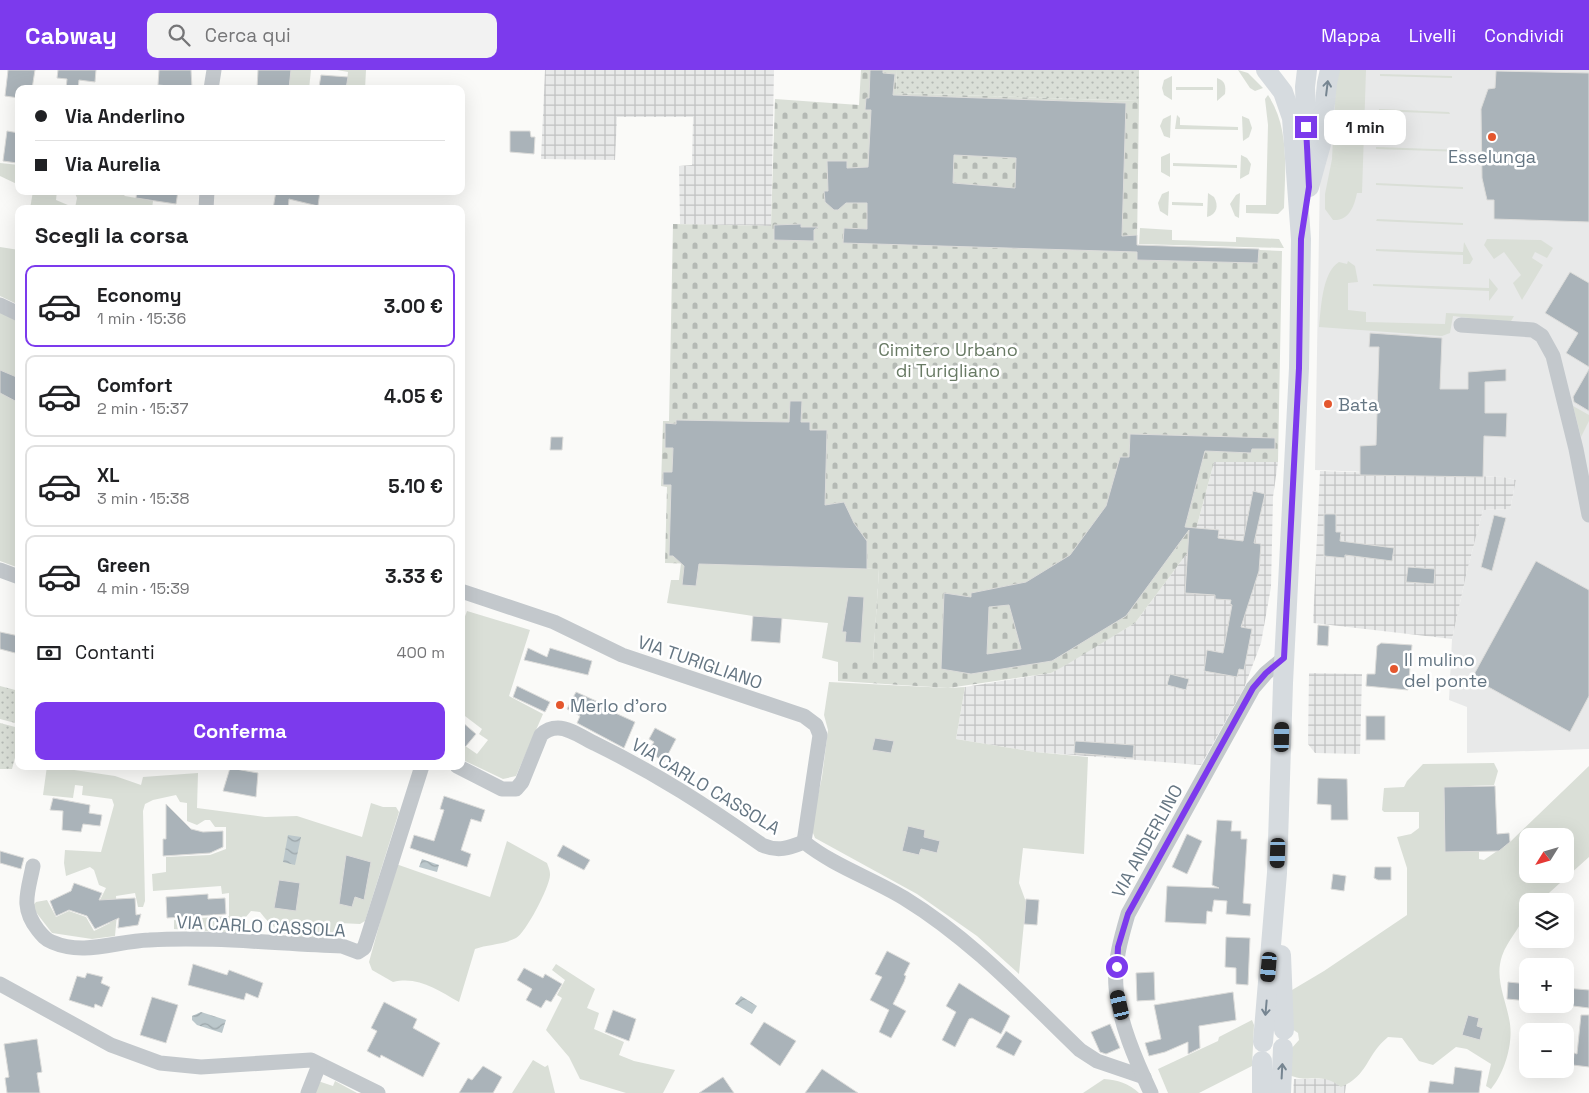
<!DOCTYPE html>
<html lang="it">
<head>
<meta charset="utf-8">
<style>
  body { margin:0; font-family:"Space Grotesk",sans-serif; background:#f2f2f2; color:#202124; height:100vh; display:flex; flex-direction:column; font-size:19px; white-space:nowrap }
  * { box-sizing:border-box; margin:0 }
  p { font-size:16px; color:#757577 }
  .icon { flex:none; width:28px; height:28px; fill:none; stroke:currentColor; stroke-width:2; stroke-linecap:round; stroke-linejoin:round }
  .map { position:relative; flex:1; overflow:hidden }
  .side { position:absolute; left:15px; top:135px; width:450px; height:565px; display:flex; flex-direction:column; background:#fff; border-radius:10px; box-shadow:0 5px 20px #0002 }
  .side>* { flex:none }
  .hud { position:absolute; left:15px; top:15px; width:450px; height:110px; border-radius:10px; box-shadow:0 5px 20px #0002; display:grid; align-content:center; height:110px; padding:0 20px; background:#fff }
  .needle { width:32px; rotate:233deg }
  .tools { position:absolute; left:1519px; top:758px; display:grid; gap:10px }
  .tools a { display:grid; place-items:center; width:55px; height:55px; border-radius:10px; background:#fff; box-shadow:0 5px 20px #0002; font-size:25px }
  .end { position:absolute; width:22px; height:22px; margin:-11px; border:6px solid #7c3aed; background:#fff; box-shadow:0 0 0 2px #fff }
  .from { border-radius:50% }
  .bubble { position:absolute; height:35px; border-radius:10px; background:#fff; box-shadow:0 5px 20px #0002; font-size:16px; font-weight:600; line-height:35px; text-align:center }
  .car { position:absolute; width:15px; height:30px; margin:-15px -8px; border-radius:6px; box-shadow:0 0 4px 1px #0007; background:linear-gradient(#222 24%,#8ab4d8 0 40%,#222 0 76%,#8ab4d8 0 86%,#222 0) }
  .hud b { display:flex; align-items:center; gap:18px; height:48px; font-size:19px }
  .hud b+b { border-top:1px solid #e0e0e0 }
  .hud i { width:12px; height:12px; background:#202124 }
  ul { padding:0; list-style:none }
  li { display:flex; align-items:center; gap:15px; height:82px; margin:0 10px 8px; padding:0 10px; border:2px solid #e0e0e0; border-radius:10px }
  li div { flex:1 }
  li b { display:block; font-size:19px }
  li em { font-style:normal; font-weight:600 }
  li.on { border-color:#7c3aed }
  li>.icon { width:45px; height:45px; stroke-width:1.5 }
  h2 { padding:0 20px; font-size:22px; line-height:60px }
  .pay { display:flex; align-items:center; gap:12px; height:55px; padding:0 20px; font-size:19px }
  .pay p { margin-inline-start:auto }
  .cta { display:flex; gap:10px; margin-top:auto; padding:10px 20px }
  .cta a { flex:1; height:58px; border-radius:10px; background:#7c3aed; color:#fff; font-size:20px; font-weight:600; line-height:58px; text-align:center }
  header { display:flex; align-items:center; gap:30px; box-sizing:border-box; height:70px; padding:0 25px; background:#7c3aed; color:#fff }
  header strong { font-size:24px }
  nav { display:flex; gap:28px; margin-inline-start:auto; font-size:18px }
  .search { width:350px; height:45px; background:#f2f2f2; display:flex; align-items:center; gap:12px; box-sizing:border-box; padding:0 18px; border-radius:10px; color:#757577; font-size:19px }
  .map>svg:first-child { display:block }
  .built { fill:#e8e9e9 }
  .industrial { fill:url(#industrial-grid) }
  .grass { fill:#dadfd7; fill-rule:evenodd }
  .cemetery { fill:url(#cemetery-stones) }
  .park { fill:url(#park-dots) }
  .water { fill:url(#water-waves) }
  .building { fill:#aab3b9; stroke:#dcdcda; fill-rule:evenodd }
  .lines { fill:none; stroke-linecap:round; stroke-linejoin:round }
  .minor { stroke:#c3c8cc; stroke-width:15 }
  .major { stroke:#d6dbdf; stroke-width:20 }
  .oneway { stroke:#768591 }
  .route { stroke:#7c3aed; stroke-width:6 }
  .poi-dot { fill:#e4572e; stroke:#fff; stroke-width:2 }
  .labels { text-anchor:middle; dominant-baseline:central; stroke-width:5; stroke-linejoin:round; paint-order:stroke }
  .poi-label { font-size:18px; fill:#657683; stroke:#fff; text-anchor:start }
  .park-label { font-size:18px; fill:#687a64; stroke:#fff }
  .street-label { font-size:18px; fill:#657683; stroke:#fff }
</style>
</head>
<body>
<header>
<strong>Cabway</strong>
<div class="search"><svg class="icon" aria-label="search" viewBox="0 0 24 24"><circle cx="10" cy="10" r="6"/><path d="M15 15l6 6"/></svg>Cerca qui</div>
<nav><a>Mappa</a><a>Livelli</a><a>Condividi</a></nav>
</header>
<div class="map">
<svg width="1589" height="1023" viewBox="0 0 1589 1023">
  <defs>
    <pattern id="industrial-grid" width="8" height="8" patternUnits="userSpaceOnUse" patternTransform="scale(1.25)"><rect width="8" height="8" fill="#e8e9e9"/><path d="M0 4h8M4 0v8" fill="none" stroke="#c0c1c2"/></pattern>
    <pattern id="cemetery-stones" width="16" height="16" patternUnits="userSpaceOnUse" patternTransform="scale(1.25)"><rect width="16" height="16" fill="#dadfd7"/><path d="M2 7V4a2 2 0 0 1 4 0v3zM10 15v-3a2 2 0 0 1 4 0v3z" fill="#b4b9b4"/></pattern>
    <pattern id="park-dots" width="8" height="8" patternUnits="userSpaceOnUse" patternTransform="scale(1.25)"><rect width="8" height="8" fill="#dadfd7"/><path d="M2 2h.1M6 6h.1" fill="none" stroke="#b4b9b4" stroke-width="1.8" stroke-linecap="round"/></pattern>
    <pattern id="water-waves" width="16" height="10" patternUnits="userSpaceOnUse" patternTransform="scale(1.25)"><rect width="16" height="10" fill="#bbc7cb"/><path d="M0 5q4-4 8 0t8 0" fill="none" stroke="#9ca6aa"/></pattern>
  </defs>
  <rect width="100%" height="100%" fill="#fafaf8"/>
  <polygon class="built" points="1343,0 1589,0 1589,679 1467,683 1467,637 1449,630 1452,569 1467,501 1483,440 1510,439 1516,410 1503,407 1315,400 1320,106"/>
  <g class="industrial">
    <polygon points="545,0 774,0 771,156 680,154 679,96 692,95 693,47 617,47 615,90 541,89"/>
    <polygon points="1214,392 1278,392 1273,427 1271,517 1261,573 1244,618 1201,695 1035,682 956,669 965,617 1051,603 1135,553 1191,478"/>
    <polygon points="1320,401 1503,407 1516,410 1510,439 1483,440 1467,501 1452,569 1313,553"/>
    <polygon points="1309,603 1362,604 1360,684 1315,683 1308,674"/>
    <polygon points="1347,1008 1345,1023 1293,1023 1294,1009"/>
  </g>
  <g class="grass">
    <polygon points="291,0 311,0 309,19 289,19"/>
    <polygon points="337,0 366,0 365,19 346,19 348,2"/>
    <polygon points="1238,0 1248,3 1263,18 1255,21 1250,18"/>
    <path d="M1339,0H1366L1362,123H1357C1354,137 1349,151 1333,150L1325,139V124L1332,89L1336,8Z"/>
    <polygon points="1380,4 1452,6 1452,8 1380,6"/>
    <polygon points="1172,6 1172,30 1164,25 1162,18 1164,10"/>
    <path d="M1217,8C1225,11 1226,15 1225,24L1217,31Z"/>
    <rect x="1176" y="17" width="37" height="3"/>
    <path d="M1268,25C1290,58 1285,100 1284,138L1278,144L1246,143V135H1266L1268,55L1265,29Z"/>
    <polygon points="1379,39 1449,42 1450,44 1379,41"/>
    <polygon points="1171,45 1170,68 1164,66 1160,56 1163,49"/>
    <polygon points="1177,45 1180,48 1180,55 1238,57 1238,60 1175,59"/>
    <polygon points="1242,46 1249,49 1252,58 1249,67 1243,71"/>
    <polygon points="1376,77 1463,80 1463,82 1376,79"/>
    <polygon points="1170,83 1170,107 1161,102 1161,87"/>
    <polygon points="1241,85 1247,88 1251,94 1249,104 1240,109"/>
    <polygon points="0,93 19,95 19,115 0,106"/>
    <polygon points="1173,93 1237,95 1237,98 1173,96"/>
    <polygon points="1376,113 1463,117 1463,119 1376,115"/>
    <polygon points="33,121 57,121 56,130 75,138 77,128 74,121 120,121 125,126 153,131 152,139 30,139"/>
    <polygon points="1169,121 1168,146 1160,141 1158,133 1162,124"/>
    <path d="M1208,123L1214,127C1219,136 1217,144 1207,147Z"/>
    <polygon points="1240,123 1239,148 1235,146 1230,134 1236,125"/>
    <polygon points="1172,132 1203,133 1203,136 1172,135"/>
    <polygon points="1377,149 1463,153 1463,155 1376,151"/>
    <polygon points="1140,158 1172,160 1172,170 1236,172 1236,167 1279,169 1284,178 1139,174"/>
    <polygon points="1487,169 1541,170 1553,178 1547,188 1535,182 1532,188 1543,195 1522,230 1513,213 1521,205 1504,182 1494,189 1484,175"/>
    <polygon points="1464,172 1473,189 1470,194 1463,194 1463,185 1376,181 1376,179 1463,182"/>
    <polygon points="0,177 19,180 19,235 0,226"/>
    <path d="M1348,191L1355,196L1358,212L1348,213V240L1366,242V252L1445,254L1446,243L1514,246L1510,253L1453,246L1450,263L1442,266L1319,257C1321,239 1322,202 1339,192L1347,194Z"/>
    <polygon points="1489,208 1498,219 1489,231 1489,221 1373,216 1373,214 1489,218"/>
    <polygon points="0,242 19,250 19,498 0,491"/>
    <polygon points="1573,336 1589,345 1589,351 1581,367"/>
    <polygon points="681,493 879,499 873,593 838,592 822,588 828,553 753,546 667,533 671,510 679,510"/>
    <polygon points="467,541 530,560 509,626 543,644 516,706 503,709 461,689 461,673 477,684 488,670 479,664 482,659 461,643 461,557"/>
    <polygon points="829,612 948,618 965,617 956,669 1035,682 1088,687 1084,784 1023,778 1019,813 1026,832 1019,904 977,866 917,824 815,768 811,758 822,707 828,660 824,645"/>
    <path d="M1494,693L1498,701L1494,715L1444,717L1445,782L1479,781V789L1484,790L1510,772L1589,696V787L1540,831H1528C1527,853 1509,866 1502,886C1494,909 1507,932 1510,954C1513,975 1504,1004 1491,1019L1486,1016L1491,994L1467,979L1456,977L1433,995L1419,991L1402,968L1388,967C1366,985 1368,1006 1341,1017C1319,1001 1311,1014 1289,1005L1290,980L1299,970L1298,963L1292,959V920L1324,901L1407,845V798L1397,767L1411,764L1419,758V742H1384L1382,740L1384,718L1404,717L1407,711L1423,694ZM1528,766H1565V804H1528Z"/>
    <path d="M47,696L115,706L141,715L143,707L198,703L197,738L265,747L297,746L362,767L371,733L383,737H396L399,742L365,851L360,854L339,853L333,868C298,867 283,872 260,842L251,841L239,855L238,863L174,859V850L229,846V823L222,824L221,816L153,821L152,804L166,802V787L210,785L226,779V757H215L210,750H205L197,755L187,751V733L180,732L176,725L153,730L145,734L143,741L145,831L143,837H138L135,823L116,826L117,844L115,866L92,869L52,863L32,837L36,832L47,830L56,847L69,841L86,847L94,861L110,853L100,830L106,818L99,815L94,800L90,797L66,806L64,793L65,780L101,782L114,735L112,729L82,725L83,716L75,715L73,728L43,725Z"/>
    <path d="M507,771L547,793C548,796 550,800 550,804C551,815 525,864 516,868C503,875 488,874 475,879L459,932C437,920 419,906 393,912L372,900L369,892L396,794L490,827Z"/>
    <polygon points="556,894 595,919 587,938 599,943 594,959 624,972 619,985 634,991 675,1000 663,1023 626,1023 580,1009 569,987 546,960 562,928 557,925 565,910 552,900"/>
    <polygon points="1252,950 1254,955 1252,996 1199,1023 1168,1023 1158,999 1218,971 1219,967"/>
    <polygon points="533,990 545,997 548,995 555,1023 512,1023"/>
    <path d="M1104,1009C1118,1010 1128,1013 1139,1023H1083Z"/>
    <polygon points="318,1011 333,1016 335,1011 357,1023 313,1023"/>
  </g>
  <polygon class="cemetery" points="861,0 897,0 896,23 1139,31 1137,175 1282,181 1278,392 1214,392 1191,478 1135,553 1066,595 1051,603 948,618 838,611 838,592 873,592 879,499 665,493 667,417 661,416 663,351 669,351 673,154 771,156 775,29 859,35"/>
  <g class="park">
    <polygon points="897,0 1139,0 1139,31 896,23"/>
    <polygon points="0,616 19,621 19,654 0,649"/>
    <polygon points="0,653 19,658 19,684 16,684 12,699 0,699"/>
  </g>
  <g class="water">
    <polygon points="288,765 301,767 295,795 283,792"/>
    <polygon points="422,789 439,795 437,802 419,797"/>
    <polygon points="741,926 757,936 752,944 735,934"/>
    <polygon points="201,942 226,950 222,963 197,955 192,950 192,946"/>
  </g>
  <g class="building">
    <polygon points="8,0 35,0 32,19 19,19 19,28 5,26"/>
    <polygon points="58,0 96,0 95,12 79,10 78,19 66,19 67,9 57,8"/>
    <polygon points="159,0 191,0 192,18 158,15"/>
    <polygon points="258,0 291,0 289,19 257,19"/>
    <path d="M870,0H883V3L895,4L893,25L1126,33L1122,166L1137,165V175L1259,179L1258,193L1137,190V182L843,173L844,158L867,159V133H846L838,140H834L825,132L824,121H828L827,91H847V98L868,97L871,40H865L866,28H869ZM954,85L1016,88L1015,118L953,113Z"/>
    <polygon points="1496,1 1589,3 1589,152 1494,149 1494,130 1487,130 1482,108 1481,39 1488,19 1495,18"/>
    <polygon points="321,5 348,7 346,19 319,17"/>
    <polygon points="7,61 19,63 17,93 3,91"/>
    <polygon points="510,61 530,61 531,67 535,67 534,84 510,82"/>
    <polygon points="137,121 178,121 176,134 136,128"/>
    <polygon points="276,121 320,121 318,136 289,129 288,139 273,139"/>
    <polygon points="801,154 801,157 818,157 814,160 814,171 774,170 774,155"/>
    <polygon points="1570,202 1589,213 1589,297 1566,283 1578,263 1545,243"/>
    <polygon points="1370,263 1442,268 1440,319 1468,319 1468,302 1506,299 1506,311 1485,312 1485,343 1507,343 1506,367 1484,366 1483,407 1360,405 1360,376 1376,375 1379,277 1369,277"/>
    <polygon points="1589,299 1589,341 1574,332 1573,327"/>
    <polygon points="0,300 19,308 19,333 0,323"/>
    <polygon points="790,331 802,331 801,352 810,352 810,360 827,360 825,435 844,432 854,453 867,471 867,499 699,494 696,516 682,515 684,496 673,486 669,486 671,415 663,415 663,402 672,402 673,378 665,378 665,353 676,354 676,350 789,352"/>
    <path d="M1130,364L1275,368V379H1252L1251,383L1205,381L1185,457L1219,460L1218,468L1243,471L1253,421L1265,424L1254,473L1261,474L1259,501L1241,557L1252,559L1244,600L1239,599L1237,607L1204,601L1207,580L1223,583L1232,535L1230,534L1231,530L1215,529V525L1185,523L1189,460L1126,546L1052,591L971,604L941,599L944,523L971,527V523L1026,512L1070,485L1106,436L1120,387H1129ZM1009,535L1021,579L987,584L989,537Z"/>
    <polygon points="551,367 563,367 562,380 550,380"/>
    <polygon points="1324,444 1336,444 1336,462 1341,462 1340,471 1394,478 1392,491 1345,485 1345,488 1324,486"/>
    <polygon points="1494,445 1506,448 1492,501 1481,497"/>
    <polygon points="1536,491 1589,520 1589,626 1570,662 1472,608"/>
    <polygon points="1408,497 1435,499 1434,514 1406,512"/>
    <polygon points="848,526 864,527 861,573 845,572 846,562 842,562"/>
    <polygon points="753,546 782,548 780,573 751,571"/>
    <polygon points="1318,555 1329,556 1328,576 1317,575"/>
    <polygon points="0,562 19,566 19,584 0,579"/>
    <polygon points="1381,573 1412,575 1408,620 1366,616 1367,604 1375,604 1377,576"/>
    <polygon points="528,578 547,587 550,578 592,591 588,605 524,590"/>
    <polygon points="1170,604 1189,609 1186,620 1167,615"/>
    <polygon points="517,616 550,632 545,642 513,627"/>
    <polygon points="576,622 614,639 613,642 635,652 624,678 577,653 580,646 567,639"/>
    <rect x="1366" y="646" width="19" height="24"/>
    <polygon points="461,651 476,664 461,682"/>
    <polygon points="655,658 676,669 664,692 648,681 654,672 649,669"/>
    <polygon points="875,668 894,671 891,683 872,680"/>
    <polygon points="1075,671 1134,675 1133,688 1074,683"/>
    <polygon points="230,698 258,703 256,727 223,721"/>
    <polygon points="1318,708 1347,709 1348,750 1331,750 1331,735 1317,734"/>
    <polygon points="1495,716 1497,764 1509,763 1510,772 1499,781 1445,782 1444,717"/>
    <polygon points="444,726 485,740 481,752 471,749 461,780 471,784 467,797 410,778 414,765 434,771 444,740 440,739"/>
    <polygon points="53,728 90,735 89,743 102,745 100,756 83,754 81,762 62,760 63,741 50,740"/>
    <polygon points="166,734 191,759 203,762 223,761 223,777 210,783 163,786 163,769 166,769"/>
    <polygon points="1217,750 1232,751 1231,761 1241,761 1241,769 1247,769 1243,833 1251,834 1250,846 1226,844 1227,831 1214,830 1212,842 1207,841 1206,854 1165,852 1167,816 1219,818 1212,815"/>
    <polygon points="908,756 925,760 924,767 940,771 937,783 921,779 919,785 902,781"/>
    <polygon points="1187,764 1202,771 1187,804 1172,797"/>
    <polygon points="563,775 590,790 584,800 557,786"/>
    <polygon points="0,781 24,788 21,799 0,793"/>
    <polygon points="346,785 371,792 364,830 355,827 352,837 339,834"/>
    <polygon points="1375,797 1391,797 1391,810 1378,810 1374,808"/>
    <polygon points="1333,804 1346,806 1344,821 1331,819"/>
    <polygon points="279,810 300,813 296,841 274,838"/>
    <polygon points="74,813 102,823 99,830 135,828 136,845 141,844 138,855 118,858 119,848 95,859 87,846 69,840 56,846 50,831 71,821"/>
    <polygon points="208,824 208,829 225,828 226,844 167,848 166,827"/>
    <polygon points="1026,829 1039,830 1037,855 1024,854"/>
    <polygon points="1226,867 1250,868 1248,915 1236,914 1236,898 1225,897"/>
    <polygon points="887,881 910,893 904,905 906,906 904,912 893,934 906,941 891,968 879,962 889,940 870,930 882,907 875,904"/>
    <polygon points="193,894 227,905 229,900 263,913 258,928 246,923 244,930 188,915"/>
    <polygon points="524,898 543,908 545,904 562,914 551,932 546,930 541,938 526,930 532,919 517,910"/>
    <polygon points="1154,902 1155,930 1137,931 1136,903"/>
    <polygon points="87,903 103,907 101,913 110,917 102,937 95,934 94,938 69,930 77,906 85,908"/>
    <polygon points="1508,912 1528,914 1528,931 1507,929"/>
    <polygon points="959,913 1010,946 1001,964 972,948 969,949 955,977 942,970 956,942 946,936"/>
    <polygon points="1565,918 1589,920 1589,938 1565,935"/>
    <polygon points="1233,922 1236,950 1199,956 1200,978 1188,984 1188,972 1165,982 1149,986 1145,973 1161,969 1154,935"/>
    <polygon points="152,927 178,935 166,973 140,965"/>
    <polygon points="384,932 417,949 413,958 440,973 423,1007 381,985 380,988 367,981 377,961 371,958"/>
    <polygon points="613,940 636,949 629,971 605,962"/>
    <polygon points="1468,945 1479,948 1477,956 1483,958 1480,970 1462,965"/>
    <polygon points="1581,945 1589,945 1589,997 1573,995 1574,983 1577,984"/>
    <polygon points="764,952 796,971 780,996 750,974"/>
    <polygon points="1110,954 1120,978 1106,984 1100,982 1091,962"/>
    <polygon points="1006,961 1022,971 1014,986 996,977"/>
    <polygon points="37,969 42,1002 37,1003 40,1023 7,1023 5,1008 9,1007 4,974"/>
    <polygon points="483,996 502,1007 493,1023 459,1023 468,1008 472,1010"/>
    <polygon points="1455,997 1482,1001 1479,1023 1428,1023 1430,1011 1453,1014"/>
    <polygon points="822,999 858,1023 805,1023"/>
    <polygon points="723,1007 734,1023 699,1023"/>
  </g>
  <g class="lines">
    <g class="minor">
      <polyline points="211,19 214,0"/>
      <polyline points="206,139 207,121"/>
      <polyline points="0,235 19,244"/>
      <polyline points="1461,255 1533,260 1542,266 1553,286 1576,379 1589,445"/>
      <polyline points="0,500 19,507"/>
      <polyline points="461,521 554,552 622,585 804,646 816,655 820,665 804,772"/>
      <path d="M457,696L502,719H516L522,712L541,665C545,661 551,658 558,658C570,658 585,669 596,674C657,704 707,736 762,775C778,782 789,778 804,772C834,796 871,808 904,828C971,869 1024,926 1080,980L1097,991L1144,1007"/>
      <path d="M33,796C28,822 20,837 38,860C42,865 46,870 52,872C84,886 116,871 149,870C210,866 280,874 342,876L358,882L364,878L367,869L422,696"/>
      <polyline points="0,914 111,975 160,993 201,997 311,990 378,1023"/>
      <polyline points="308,1023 319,995"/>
      <path d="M1151,1023C1136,991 1119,952 1116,917C1114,892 1121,868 1128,844L1253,618L1266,603L1284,588"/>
    </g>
    <g class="major">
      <polyline points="1307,70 1305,17 1307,0"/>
      <polyline points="1309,117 1321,74 1327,13 1330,0"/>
      <polyline points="1281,885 1284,960"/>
      <polyline points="1263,972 1277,803 1283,613 1299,298 1301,169 1292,48 1283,22 1266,0"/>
      <polyline points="1262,1023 1262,991"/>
      <polyline points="1281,1023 1283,978"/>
    </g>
  </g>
  <defs><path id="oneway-shaft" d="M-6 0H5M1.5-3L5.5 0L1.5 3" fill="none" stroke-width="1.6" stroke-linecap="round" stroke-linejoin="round" transform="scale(1.25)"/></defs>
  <g class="oneway">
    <use href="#oneway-shaft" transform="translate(1327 18) rotate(-83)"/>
    <use href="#oneway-shaft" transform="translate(1266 938) rotate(95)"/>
    <use href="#oneway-shaft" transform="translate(1282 1001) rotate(-87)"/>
  </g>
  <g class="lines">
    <polyline class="route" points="1117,897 1118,877 1128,844 1253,618 1266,603 1284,588 1299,298 1301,169 1309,117 1306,57"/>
  </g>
  <g class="poi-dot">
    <circle cx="1492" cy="67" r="5"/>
    <circle cx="1328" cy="334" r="5"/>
    <circle cx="1394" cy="599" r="5"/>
    <circle cx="560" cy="635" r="5"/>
  </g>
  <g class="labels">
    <g class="poi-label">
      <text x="1492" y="86" text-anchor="middle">Esselunga</text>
      <text x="1338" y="334">Bata</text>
      <text x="1404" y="589">Il mulino<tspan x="1404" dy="21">del ponte</tspan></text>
      <text x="570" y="635">Merlo d'oro</text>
    </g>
    <g class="park-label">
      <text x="948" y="279">Cimitero Urbano<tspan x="948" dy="21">di Turigliano</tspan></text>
    </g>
    <g class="street-label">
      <text transform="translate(700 592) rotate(19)">VIA TURIGLIANO</text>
      <text transform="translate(706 716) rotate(31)">VIA CARLO CASSOLA</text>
      <text transform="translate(1147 771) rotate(-61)">VIA ANDERLINO</text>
      <text transform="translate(261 856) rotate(3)">VIA CARLO CASSOLA</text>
    </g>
  </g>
</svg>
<div class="tools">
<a><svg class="needle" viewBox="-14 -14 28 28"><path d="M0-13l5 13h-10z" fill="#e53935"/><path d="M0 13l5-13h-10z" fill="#757577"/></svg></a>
<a><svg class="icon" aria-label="layers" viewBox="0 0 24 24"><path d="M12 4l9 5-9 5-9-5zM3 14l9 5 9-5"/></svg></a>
<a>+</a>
<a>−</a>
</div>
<i class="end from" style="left:1117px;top:897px"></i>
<i class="end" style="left:1306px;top:57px"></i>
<div class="bubble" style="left:1324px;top:40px;width:82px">1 min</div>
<i class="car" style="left:1282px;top:667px;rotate:1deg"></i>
<i class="car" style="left:1278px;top:783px;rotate:182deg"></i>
<i class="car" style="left:1269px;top:897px;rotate:185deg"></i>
<i class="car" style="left:1120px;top:935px;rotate:347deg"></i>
<div class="hud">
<b><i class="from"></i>Via Anderlino</b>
<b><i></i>Via Aurelia</b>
</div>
<section class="side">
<h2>Scegli la corsa</h2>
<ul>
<li class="on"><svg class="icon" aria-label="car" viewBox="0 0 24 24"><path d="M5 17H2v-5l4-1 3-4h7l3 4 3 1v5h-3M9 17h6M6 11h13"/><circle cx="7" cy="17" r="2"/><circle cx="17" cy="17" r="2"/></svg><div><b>Economy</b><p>1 min · 15:36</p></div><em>3.00 €</em></li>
<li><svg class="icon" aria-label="car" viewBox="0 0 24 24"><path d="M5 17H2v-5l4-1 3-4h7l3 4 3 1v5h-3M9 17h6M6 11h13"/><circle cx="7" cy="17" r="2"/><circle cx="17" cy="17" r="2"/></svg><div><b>Comfort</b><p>2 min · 15:37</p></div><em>4.05 €</em></li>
<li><svg class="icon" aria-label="car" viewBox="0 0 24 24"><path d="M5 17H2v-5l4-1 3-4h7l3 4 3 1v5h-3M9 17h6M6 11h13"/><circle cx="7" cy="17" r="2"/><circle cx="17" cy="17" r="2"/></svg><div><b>XL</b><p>3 min · 15:38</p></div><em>5.10 €</em></li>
<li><svg class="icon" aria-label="car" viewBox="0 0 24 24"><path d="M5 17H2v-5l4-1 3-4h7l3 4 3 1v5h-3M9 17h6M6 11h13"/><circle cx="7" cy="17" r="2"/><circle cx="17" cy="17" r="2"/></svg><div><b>Green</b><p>4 min · 15:39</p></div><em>3.33 €</em></li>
</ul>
<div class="pay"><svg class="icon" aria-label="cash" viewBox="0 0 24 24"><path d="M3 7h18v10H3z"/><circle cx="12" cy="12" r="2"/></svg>Contanti<p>400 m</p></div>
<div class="cta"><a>Conferma</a></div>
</section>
</div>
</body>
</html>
